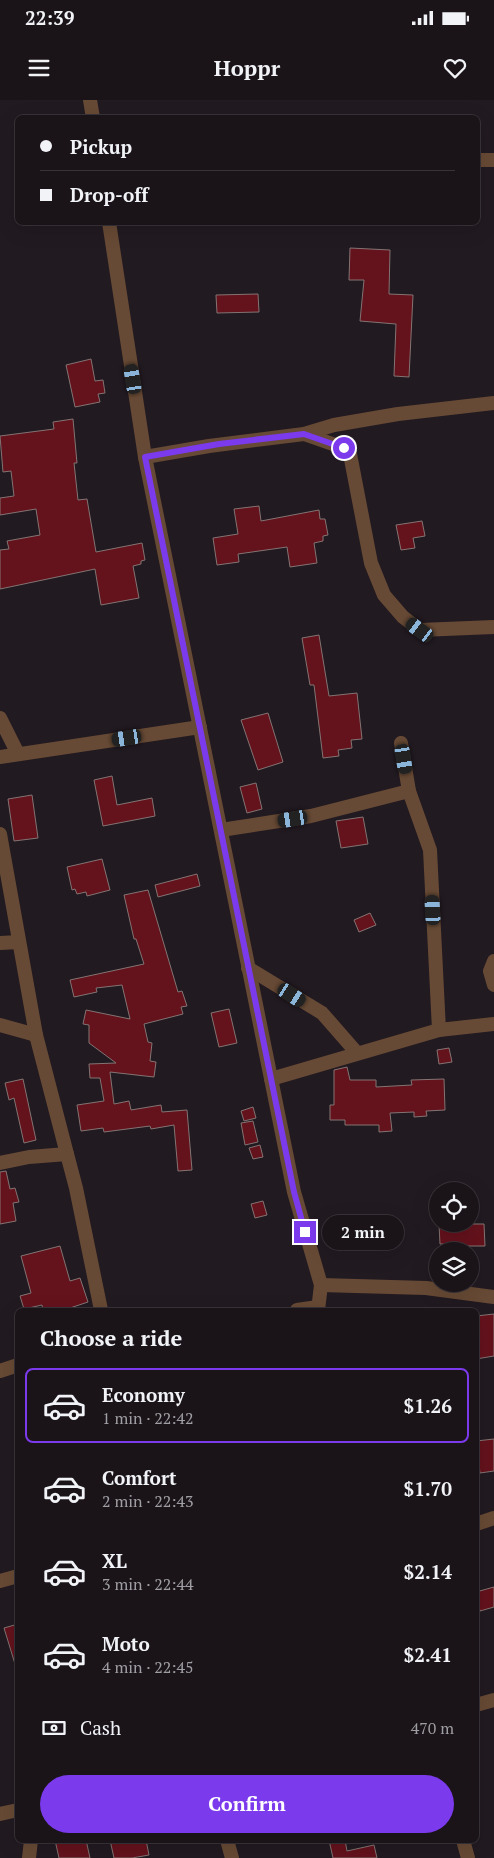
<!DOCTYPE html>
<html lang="en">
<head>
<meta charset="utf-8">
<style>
  body { margin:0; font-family:"PT Serif",serif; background:#231d22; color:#f1f3f6; height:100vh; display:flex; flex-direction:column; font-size:19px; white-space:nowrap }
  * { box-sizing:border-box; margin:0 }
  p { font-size:16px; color:#9f9ea2 }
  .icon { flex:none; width:28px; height:28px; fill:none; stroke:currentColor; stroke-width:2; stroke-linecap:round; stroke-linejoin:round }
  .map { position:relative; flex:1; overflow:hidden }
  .details { position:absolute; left:15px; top:1208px; width:464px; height:535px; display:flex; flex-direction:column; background:#1a1419; border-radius:8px; box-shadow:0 5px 20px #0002,0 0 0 1px #383338 }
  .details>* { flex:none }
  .banner { position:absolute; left:15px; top:15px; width:465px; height:110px; border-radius:8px; box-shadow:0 5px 20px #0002,0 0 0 1px #383338; display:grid; align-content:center; height:110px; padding:0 25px; background:#1a1419 }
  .controls { position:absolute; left:429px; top:1082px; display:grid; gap:10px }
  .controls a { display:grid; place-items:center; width:50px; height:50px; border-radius:50%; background:#1a1419; box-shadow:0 5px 20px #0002,0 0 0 1px #383338; font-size:25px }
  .end { position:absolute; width:22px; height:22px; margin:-11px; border:6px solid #7c3aed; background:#fff; box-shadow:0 0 0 2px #fff }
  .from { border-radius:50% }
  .bubble { position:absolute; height:35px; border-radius:18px; background:#1a1419; box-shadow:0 5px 20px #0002,0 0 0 1px #383338; font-size:16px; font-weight:800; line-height:35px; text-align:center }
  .car { position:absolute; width:15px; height:30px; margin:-15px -8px; border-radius:6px; box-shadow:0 0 4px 1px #0007; background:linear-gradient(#222 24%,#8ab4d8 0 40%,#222 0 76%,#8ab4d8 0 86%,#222 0) }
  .banner b { display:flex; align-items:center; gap:18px; height:48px; font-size:19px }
  .banner b+b { border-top:1px solid #383338 }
  .banner i { width:12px; height:12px; background:#f1f3f6 }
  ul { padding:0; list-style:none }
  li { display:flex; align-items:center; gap:15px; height:75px; margin:0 10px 8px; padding:0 15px; border:2px solid transparent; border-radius:8px }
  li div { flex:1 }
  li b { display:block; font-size:19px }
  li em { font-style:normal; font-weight:800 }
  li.active { border-color:#7c3aed }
  li>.icon { width:45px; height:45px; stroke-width:1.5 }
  h2 { padding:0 25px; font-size:22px; line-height:60px }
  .pay { display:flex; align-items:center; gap:12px; height:55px; padding:0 25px; font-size:19px }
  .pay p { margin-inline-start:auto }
  .primary-button { display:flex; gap:10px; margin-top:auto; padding:10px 25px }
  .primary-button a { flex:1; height:58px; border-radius:30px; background:#7c3aed; color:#fff; font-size:20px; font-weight:800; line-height:58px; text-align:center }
  .status { display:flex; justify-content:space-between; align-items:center; height:35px; padding:0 25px; background:#1a1419; direction:ltr }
  .status svg { height:14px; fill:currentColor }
  header { display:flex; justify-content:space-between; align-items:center; height:65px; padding:0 25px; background:#1a1419; font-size:22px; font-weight:800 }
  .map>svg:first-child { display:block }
  .building { fill:#64121c; stroke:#837473 }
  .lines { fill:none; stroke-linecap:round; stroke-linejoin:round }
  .minor { stroke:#674a35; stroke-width:14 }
  .route { stroke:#7c3aed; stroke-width:6 }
</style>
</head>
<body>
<div class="status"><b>22:39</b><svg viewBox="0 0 49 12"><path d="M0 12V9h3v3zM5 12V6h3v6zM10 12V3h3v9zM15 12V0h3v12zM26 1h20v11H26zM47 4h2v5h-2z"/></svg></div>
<header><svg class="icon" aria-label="menu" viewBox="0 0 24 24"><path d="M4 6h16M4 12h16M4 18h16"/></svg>Hoppr<svg class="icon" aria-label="heart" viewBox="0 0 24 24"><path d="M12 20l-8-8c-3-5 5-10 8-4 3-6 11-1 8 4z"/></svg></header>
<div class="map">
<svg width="494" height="1758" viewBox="0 0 494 1758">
  <rect width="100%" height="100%" fill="#221a21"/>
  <g class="building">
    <polygon points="350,148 390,150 389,194 413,195 409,277 394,276 396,224 360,221 364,180 349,180"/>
    <polygon points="258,194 259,212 217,213 216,195"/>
    <polygon points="91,259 95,281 103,280 105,293 98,294 100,302 75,307 66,265"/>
    <polygon points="73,319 77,363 74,363 78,400 87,399 96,452 142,443 145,460 141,461 141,464 133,466 139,498 101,505 95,469 0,489 0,450 9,449 7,441 40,435 36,409 0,415 0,398 14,396 11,371 3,372 0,336 54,329 53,322"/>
    <polygon points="259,406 261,421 319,410 320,419 325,419 328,435 323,436 323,441 314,443 317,463 290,467 287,447 238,454 239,462 217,465 213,438 238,434 234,409"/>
    <polygon points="422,421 425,436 413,438 415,448 401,450 396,425"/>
    <polygon points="319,535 329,596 357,593 362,639 351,640 352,648 338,650 339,656 323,658 314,585 310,585 302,538"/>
    <polygon points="268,613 283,662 258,670 241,620"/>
    <polygon points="112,676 117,705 152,698 155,716 103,726 94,680"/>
    <polygon points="256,683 262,709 247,713 240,687"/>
    <polygon points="32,695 38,738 14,741 8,699"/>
    <polygon points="363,717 368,744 341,748 336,721"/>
    <polygon points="102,759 110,790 87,796 86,792 77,794 75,789 72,790 67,767"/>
    <polygon points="197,774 200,786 158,797 155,785"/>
    <polygon points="148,790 178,892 182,891 187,906 181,907 183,914 144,924 148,942 152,943 150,961 156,962 154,977 110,972 114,1004 129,1001 131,1010 161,1005 162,1012 187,1010 192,1070 178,1071 174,1025 151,1029 150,1026 104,1032 103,1028 81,1031 77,1005 104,1001 100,978 90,978 89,964 116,963 89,943 89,925 83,924 86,910 130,919 122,885 96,888 97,892 74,897 70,880 144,864 136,839 134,839 124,795"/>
    <polygon points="370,813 376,825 359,832 354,820"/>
    <polygon points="229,909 237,943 219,947 211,913"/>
    <polygon points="449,948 452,962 439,964 437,950"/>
    <polygon points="347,967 350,980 376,980 376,987 412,985 411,980 444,979 445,1010 426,1011 427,1016 414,1017 414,1012 390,1013 392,1031 379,1032 379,1025 345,1025 345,1020 330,1020 330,1005 334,1005 334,970"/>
    <polygon points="23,979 36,1040 24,1043 14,998 9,1000 5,983"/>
    <polygon points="253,1007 256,1018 244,1021 241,1011"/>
    <polygon points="253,1021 258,1042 245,1045 241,1023"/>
    <polygon points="260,1045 263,1057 253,1059 249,1048"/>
    <polygon points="6,1071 10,1089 15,1088 19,1102 13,1103 16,1121 0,1124 0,1072"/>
    <polygon points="263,1101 267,1115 255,1118 251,1104"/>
    <polygon points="439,1124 484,1124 485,1146 466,1146 471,1151 443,1151 443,1144 440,1144"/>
    <polygon points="60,1146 70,1181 80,1178 88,1202 64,1210 43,1210 42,1205 24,1209 20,1196 31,1193 21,1156"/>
    <polygon points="494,1214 494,1256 476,1259 476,1216"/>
    <polygon points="494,1339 494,1371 480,1373 476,1341"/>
    <polygon points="494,1487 494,1507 480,1511 476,1492"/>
    <polygon points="18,1524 18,1564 15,1564 4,1528"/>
    <polygon points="55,1740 86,1740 90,1758 59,1758"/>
    <polygon points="110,1740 146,1740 149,1755 132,1758 114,1758"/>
    <polygon points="329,1740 345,1740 347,1751 374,1745 377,1758 333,1758"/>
  </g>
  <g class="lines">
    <g class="minor">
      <polyline points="90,0 93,18"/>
      <polyline points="478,60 494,60"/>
      <polyline points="109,122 145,357 294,1092 321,1185 318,1210"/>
      <polyline points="304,334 344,348 350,354 371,463 384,495 403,517 420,530 494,527"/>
      <polyline points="145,357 209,346 304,334 334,325 398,314 494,303"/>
      <polyline points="0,618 18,654"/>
      <polyline points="0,657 200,627"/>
      <polyline points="409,691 430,750 439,930"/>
      <polyline points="221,730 311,716 409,691 401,643"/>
      <polyline points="0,734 36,935 67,1054"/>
      <polyline points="0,843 19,842"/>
      <polyline points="494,861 490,871 494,885"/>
      <polyline points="248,868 322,913 357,953"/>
      <polyline points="0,925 36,935"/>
      <polyline points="271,979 439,930 494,924"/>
      <polyline points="0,1063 29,1057 67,1054 76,1088 101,1210"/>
      <polyline points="321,1185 426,1188 494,1197"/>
      <polyline points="297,1210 318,1207"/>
      <polyline points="0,1271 18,1265"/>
      <polyline points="476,1424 494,1418"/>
      <polyline points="0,1481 18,1476"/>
      <polyline points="476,1605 494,1600"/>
      <polyline points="0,1714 18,1710"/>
      <polyline points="227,1740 232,1758"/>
      <polyline points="463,1740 468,1758"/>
      <polyline points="29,1758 31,1740"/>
    </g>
  </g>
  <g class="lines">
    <polyline class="route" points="305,1132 294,1092 145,357 219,344 304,334 344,348"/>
  </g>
</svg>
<div class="controls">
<a><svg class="icon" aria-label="locate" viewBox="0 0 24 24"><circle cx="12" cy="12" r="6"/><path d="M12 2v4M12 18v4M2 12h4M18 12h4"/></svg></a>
<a><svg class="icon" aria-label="layers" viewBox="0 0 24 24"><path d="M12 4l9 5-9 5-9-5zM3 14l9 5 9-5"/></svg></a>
</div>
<i class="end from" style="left:344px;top:348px"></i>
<i class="end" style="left:305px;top:1132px"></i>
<div class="bubble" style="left:322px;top:1115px;width:82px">2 min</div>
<i class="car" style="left:133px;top:279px;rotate:351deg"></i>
<i class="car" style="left:420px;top:530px;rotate:306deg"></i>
<i class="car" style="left:127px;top:638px;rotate:261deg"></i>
<i class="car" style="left:404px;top:659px;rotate:171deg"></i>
<i class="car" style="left:293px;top:719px;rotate:261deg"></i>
<i class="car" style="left:433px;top:810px;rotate:357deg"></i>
<i class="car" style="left:292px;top:895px;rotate:122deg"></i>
<div class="banner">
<b><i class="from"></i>Pickup</b>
<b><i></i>Drop-off</b>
</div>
<section class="details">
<h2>Choose a ride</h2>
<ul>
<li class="active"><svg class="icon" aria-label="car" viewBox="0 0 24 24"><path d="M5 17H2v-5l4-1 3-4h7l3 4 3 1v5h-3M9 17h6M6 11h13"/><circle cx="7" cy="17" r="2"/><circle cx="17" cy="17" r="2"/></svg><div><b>Economy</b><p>1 min · 22:42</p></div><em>$1.26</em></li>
<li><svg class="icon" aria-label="car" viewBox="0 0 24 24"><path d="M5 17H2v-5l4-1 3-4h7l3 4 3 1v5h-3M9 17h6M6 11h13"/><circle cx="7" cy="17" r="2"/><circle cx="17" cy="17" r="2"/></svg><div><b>Comfort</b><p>2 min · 22:43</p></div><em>$1.70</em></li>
<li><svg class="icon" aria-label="car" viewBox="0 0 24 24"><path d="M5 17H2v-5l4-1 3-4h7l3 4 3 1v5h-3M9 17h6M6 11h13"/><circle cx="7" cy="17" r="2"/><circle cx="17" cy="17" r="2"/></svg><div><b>XL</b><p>3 min · 22:44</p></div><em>$2.14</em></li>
<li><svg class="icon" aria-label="car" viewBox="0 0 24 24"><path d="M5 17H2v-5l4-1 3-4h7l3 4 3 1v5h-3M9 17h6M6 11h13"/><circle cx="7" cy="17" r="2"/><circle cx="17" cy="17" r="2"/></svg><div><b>Moto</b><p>4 min · 22:45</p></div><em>$2.41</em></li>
</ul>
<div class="pay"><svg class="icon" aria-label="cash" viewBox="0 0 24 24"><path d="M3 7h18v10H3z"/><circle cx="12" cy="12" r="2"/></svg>Cash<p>470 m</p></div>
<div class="primary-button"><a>Confirm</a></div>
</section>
</div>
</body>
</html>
